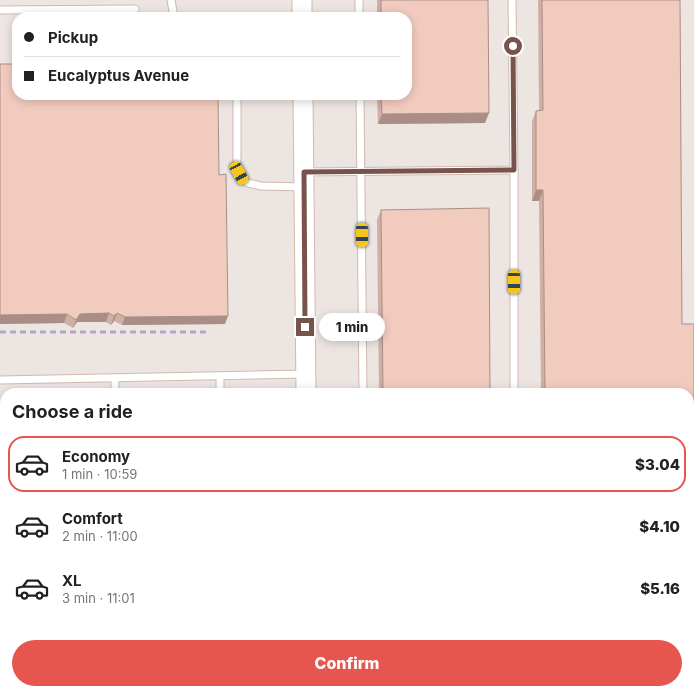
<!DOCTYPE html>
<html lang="en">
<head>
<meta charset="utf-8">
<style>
  body { margin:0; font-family:Inter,sans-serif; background:#f6f6f6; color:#202124; height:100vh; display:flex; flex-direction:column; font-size:15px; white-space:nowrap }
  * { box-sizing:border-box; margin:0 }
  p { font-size:13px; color:#757577 }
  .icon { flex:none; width:22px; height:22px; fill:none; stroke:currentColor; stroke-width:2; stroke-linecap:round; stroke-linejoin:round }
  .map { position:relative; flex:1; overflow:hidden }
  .sheet { position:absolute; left:0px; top:388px; width:694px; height:306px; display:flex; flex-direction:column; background:#fff; border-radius:16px 16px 0 0; box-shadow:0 2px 10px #0003 }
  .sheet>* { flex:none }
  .guide { position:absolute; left:12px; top:12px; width:400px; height:88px; border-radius:16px; box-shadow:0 2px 10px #0003; display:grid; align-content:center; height:88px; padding:0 12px; background:#fff }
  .end { position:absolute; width:18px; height:18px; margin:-9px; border:5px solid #77534b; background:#fff; box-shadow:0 0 0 2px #fff }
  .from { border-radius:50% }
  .bubble { position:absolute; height:28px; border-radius:14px; background:#fff; box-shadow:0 2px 10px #0003; font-size:13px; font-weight:800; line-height:28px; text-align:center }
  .car { position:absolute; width:12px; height:24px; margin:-12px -6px; border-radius:5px; box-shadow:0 0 3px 1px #0007; background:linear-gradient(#f5c518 24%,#345 0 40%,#f5c518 0 76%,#345 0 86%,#f5c518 0) }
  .guide b { display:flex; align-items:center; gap:14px; height:38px; font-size:15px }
  .guide b+b { border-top:1px solid #e0e0e0 }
  .guide i { width:10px; height:10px; background:#202124 }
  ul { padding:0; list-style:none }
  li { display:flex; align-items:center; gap:12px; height:56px; margin:0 8px 6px; padding:0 4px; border:2px solid transparent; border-radius:16px }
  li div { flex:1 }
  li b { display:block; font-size:15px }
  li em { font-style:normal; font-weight:800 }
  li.current { border-color:#e6554e }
  li>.icon { width:36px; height:36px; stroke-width:1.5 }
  h2 { padding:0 12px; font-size:18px; line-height:48px }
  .primary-button { display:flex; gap:8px; margin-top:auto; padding:8px 12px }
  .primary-button a { flex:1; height:46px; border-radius:24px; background:#e6554e; color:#fff; font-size:16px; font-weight:800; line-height:46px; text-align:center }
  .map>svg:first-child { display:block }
  .industrial { fill:#ede5e1; fill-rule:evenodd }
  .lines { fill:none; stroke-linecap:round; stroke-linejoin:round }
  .lane-casing { stroke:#d1b9b0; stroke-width:9 }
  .secondary-casing { stroke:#d4b8ad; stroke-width:21 }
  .lane { stroke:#fff; stroke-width:7 }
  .secondary { stroke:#fff; stroke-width:19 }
  .rail { stroke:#b2a5c7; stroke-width:3; stroke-dasharray:6 4; stroke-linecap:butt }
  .wall { fill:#d0afa4 }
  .shaded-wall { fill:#a98e86 }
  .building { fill:#f2cbbf; stroke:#a98e86 }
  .route { stroke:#77534b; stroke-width:5 }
</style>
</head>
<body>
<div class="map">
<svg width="694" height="694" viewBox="0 0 694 694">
  <rect width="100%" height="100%" fill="#fcf1e8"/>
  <path class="industrial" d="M0,0H694V694H0ZM17,17H407V95H17ZM5,393H689V689H5Z"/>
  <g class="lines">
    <g class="lane-casing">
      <g id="lane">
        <polyline points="171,0 174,17"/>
        <polyline points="359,0 359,17"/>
        <polyline points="0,10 135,9"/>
        <polyline points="237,95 237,165 243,180 248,183 261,186 304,187"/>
        <polyline points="360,95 363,393"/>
        <polyline points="304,172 514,170 512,0"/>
        <polyline points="115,378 115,393"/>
        <polyline points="0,380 306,374"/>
        <polyline points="220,393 220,376"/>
        <polyline points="514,393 514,170"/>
        <polyline points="689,508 694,508"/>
        <polyline points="689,549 694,549"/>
        <polyline points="373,689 373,694"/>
      </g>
    </g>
    <g class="secondary-casing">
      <g id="secondary">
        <polyline points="302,0 302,17"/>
        <polyline points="303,95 306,393"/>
        <polyline points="309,689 309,694"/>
      </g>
    </g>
    <use href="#lane" class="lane"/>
    <use href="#secondary" class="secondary"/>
    <polyline class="rail" points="0,332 208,332"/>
  </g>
  <g class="wall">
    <polygon points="377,0 488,0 485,123 378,124 377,95 407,95 407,17 377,17"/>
    <polygon points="538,0 680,0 682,324 694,324 694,494 689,494 689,393 541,393 539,201 532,201 532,121 536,111 539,111"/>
    <polygon points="0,64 219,175 225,324 122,325 114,321 111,325 106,322 77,322 73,328 64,323 0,324"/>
    <polygon points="381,210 490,393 379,393 377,220"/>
    <rect x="403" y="689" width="283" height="5"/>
  </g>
  <g class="shaded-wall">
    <polygon points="489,113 485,123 378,124 382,114"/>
    <polygon points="536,190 543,190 539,201 532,201"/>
    <polygon points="109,313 106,322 77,322 73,328 76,320 80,314"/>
    <polygon points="117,313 114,321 111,325 114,316"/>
    <polygon points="67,314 64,323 0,324 0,315"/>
    <polygon points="228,316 225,324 122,325 125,317"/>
    <rect x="689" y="483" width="5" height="11"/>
    <rect x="689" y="652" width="5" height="11"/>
    <polygon points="0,683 5,683 5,689 253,689 253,690 0,692"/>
  </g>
  <g class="building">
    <polygon points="381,0 488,0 489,113 382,114 381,95 407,95 407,17 381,17"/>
    <polygon points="542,0 680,0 682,324 694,324 694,483 689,483 689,393 545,393 543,190 536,190 536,111 543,110"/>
    <polygon points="0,64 17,64 17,95 218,95 219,175 226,174 228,316 125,317 117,313 114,316 109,313 80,314 76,320 67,314 0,315"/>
    <polygon points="489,208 490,393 383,393 381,210"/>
    <rect x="0" y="461" width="5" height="222"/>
    <rect x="689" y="561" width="5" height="91"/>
    <rect x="407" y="689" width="279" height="5"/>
  </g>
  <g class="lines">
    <polyline class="route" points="305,327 304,172 514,170 513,46"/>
  </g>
</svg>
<i class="end from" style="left:513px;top:46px"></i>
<i class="end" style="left:305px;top:327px"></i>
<div class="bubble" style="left:319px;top:313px;width:66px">1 min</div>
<i class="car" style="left:239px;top:173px;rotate:151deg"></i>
<i class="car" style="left:362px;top:235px;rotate:180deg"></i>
<i class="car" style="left:514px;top:282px;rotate:180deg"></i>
<div class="guide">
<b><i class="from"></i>Pickup</b>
<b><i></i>Eucalyptus Avenue</b>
</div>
<section class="sheet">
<h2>Choose a ride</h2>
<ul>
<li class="current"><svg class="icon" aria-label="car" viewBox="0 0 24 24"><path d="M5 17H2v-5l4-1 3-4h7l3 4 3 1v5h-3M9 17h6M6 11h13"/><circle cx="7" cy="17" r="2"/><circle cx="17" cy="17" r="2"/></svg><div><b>Economy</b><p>1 min · 10:59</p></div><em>$3.04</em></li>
<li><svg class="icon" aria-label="car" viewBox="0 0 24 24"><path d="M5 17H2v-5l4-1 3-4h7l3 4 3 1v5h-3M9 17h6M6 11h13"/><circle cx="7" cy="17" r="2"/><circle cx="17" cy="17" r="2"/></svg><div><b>Comfort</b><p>2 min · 11:00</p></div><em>$4.10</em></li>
<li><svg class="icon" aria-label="car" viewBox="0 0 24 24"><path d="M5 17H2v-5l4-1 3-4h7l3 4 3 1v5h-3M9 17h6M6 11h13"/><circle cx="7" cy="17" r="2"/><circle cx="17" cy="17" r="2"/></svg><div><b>XL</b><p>3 min · 11:01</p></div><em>$5.16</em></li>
</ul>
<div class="primary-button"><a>Confirm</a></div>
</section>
</div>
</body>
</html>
